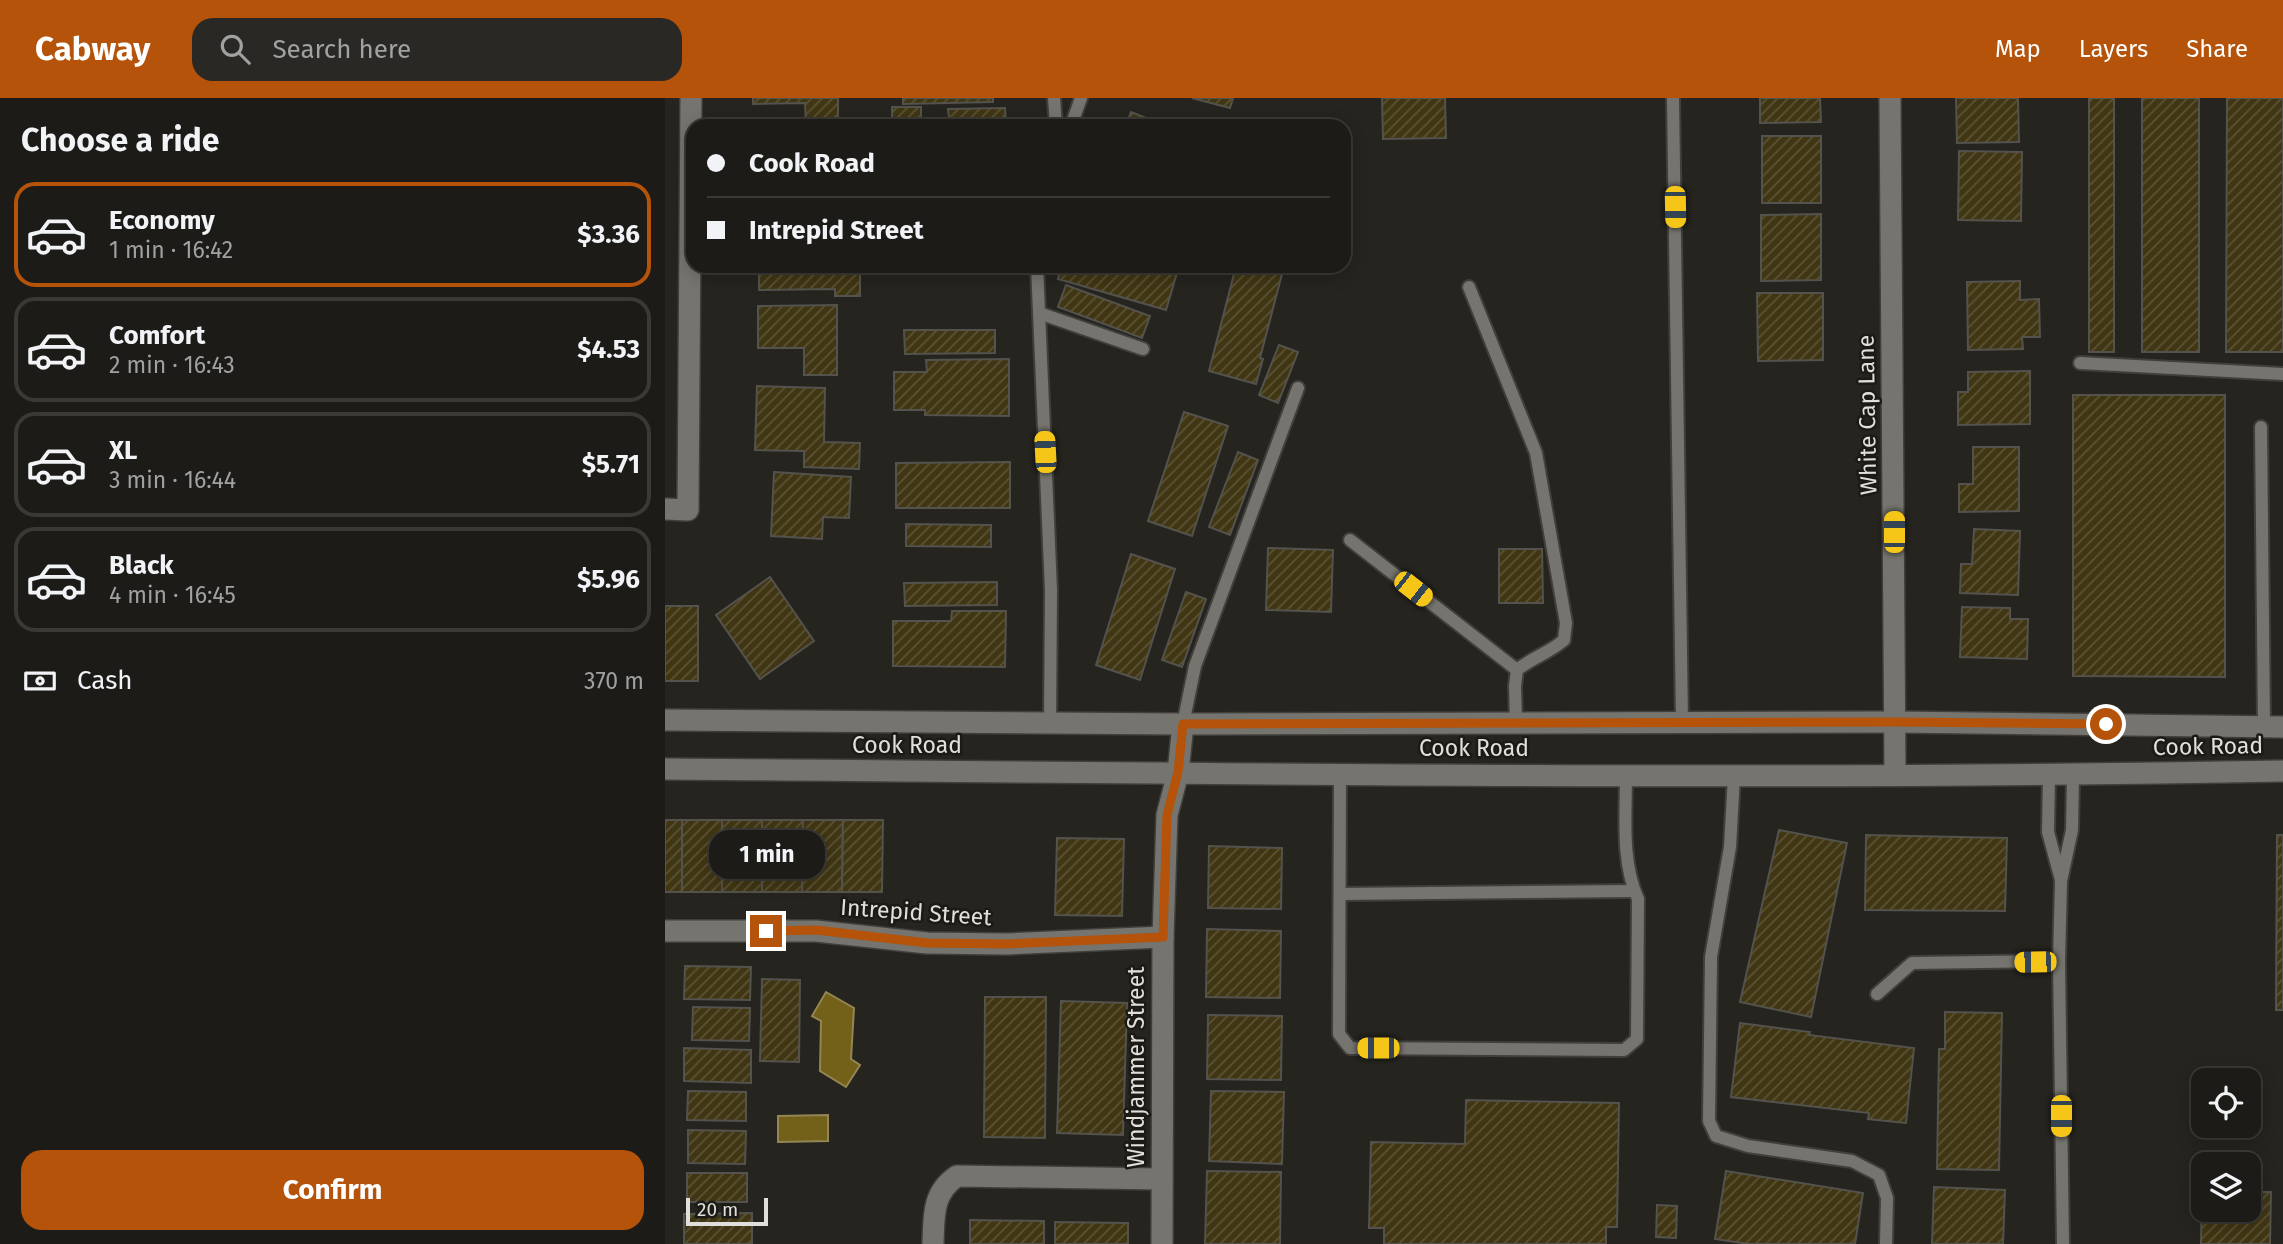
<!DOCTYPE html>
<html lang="en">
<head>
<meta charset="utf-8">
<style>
  body { margin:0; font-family:"Fira Sans",sans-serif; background:#292824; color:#f1f3f6; height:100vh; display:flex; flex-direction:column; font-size:26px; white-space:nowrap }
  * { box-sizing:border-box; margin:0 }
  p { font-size:23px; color:#a0a1a1 }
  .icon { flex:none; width:38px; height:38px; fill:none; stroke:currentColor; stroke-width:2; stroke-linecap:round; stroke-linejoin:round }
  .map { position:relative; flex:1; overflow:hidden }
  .drawer { display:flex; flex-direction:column; background:#1c1b17; width:665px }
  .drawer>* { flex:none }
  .top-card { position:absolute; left:21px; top:21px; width:665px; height:154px; border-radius:21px; box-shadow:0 4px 18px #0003,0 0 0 2px #3a3936; display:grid; align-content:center; height:154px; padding:0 21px; background:#1c1b17 }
  .buttons { position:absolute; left:1526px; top:970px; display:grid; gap:14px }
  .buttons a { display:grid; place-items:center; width:70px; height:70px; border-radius:14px; background:#1c1b17; box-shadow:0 4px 18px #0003,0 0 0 2px #3a3936; font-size:35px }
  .scale { position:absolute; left:21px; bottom:18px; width:82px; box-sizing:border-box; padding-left:7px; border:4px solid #e0dfdc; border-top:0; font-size:19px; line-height:24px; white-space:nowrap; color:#e0dfdc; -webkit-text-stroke:5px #1c1a15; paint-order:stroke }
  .end { position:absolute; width:32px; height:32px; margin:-16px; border:9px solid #b45309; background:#fff; box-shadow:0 0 0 4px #fff }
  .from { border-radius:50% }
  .bubble { position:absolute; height:49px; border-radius:21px; background:#1c1b17; box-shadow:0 4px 18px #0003,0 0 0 2px #3a3936; font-size:23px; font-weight:700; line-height:49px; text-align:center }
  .car { position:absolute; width:21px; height:42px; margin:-21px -10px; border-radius:9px; box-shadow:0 0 5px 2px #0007; background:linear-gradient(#f5c518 24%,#345 0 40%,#f5c518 0 76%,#345 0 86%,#f5c518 0) }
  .top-card b { display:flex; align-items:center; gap:24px; height:66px; font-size:26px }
  .top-card b+b { border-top:2px solid #3a3936 }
  .top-card i { width:18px; height:18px; background:#f1f3f6 }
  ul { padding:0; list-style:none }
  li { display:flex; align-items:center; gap:21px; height:105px; margin:0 14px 10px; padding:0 7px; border:4px solid #3a3936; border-radius:21px }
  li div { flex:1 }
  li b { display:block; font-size:26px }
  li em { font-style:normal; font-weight:700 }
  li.selected { border-color:#b45309 }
  li>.icon { width:63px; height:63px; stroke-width:1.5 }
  h2 { padding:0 21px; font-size:32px; line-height:84px }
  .pay { display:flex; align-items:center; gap:18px; height:77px; padding:0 21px; font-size:26px }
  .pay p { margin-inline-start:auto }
  .cta { display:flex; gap:14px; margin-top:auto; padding:14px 21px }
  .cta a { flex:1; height:80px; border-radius:21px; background:#b45309; color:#fff; font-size:28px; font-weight:700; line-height:80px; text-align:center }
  header { display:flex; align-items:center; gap:42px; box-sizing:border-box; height:98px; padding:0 35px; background:#b45309; color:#fff }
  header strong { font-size:33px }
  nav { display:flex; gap:38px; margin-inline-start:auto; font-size:24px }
  .search { width:490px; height:63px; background:#292824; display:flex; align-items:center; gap:18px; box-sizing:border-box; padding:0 24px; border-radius:21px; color:#a0a1a1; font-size:26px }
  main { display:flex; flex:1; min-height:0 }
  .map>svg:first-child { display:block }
  .water { fill:#736019; stroke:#948654; stroke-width:2 }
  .building { fill:url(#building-hatch); stroke:#54524d; stroke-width:2 }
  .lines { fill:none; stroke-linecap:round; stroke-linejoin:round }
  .lane-casing { stroke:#403f3c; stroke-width:16 }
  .street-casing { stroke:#403f3c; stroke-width:24 }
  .secondary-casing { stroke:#403f3c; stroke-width:24 }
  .lane { stroke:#75746e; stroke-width:12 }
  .street { stroke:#75746e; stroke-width:21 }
  .secondary { stroke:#75746e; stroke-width:21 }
  .route { stroke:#b45309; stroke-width:9 }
  .labels { text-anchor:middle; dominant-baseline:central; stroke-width:5; stroke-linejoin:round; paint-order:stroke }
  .street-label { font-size:23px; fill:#e0dfdc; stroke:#1c1a15 }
</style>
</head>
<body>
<header>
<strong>Cabway</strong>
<div class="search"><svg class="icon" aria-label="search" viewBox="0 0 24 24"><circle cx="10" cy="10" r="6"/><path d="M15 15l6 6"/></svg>Search here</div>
<nav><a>Map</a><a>Layers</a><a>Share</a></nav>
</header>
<main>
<section class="drawer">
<h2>Choose a ride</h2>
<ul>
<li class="selected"><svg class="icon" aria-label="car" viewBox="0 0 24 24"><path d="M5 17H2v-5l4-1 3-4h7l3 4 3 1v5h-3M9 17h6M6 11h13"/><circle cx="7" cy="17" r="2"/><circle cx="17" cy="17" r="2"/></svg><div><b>Economy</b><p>1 min · 16:42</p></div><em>$3.36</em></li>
<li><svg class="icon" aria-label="car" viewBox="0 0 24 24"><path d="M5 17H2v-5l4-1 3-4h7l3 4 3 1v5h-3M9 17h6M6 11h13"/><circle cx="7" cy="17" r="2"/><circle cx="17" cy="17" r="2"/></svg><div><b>Comfort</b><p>2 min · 16:43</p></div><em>$4.53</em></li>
<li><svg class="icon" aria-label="car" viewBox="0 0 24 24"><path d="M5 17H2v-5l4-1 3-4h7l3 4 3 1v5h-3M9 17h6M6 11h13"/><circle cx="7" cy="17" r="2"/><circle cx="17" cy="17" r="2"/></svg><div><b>XL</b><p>3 min · 16:44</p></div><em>$5.71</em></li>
<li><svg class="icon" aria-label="car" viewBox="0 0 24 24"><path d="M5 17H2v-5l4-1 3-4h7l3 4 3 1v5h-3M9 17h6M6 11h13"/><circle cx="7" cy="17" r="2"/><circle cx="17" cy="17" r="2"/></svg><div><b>Black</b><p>4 min · 16:45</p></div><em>$5.96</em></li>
</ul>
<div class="pay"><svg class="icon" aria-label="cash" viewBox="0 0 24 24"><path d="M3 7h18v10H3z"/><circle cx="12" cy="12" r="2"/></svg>Cash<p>370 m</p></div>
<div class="cta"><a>Confirm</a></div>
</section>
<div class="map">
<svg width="1618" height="1146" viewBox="0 0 1618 1146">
  <defs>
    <pattern id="building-hatch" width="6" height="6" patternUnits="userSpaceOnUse" patternTransform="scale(1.75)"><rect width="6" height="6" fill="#403613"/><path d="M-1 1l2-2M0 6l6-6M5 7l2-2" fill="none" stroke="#5b5335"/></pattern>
  </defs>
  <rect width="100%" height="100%" fill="#25241f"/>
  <g class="water">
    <polygon points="161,894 189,910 186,961 195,967 181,989 155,973 156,923 147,918"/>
    <polygon points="163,1017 163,1043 113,1044 113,1018"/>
  </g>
  <g class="building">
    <polygon points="88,0 173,0 173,28 141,28 140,5 88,6"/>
    <polygon points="238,0 328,0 328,4 238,6"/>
    <polygon points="527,0 568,0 565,10"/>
    <polygon points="717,0 780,0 781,40 718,41"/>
    <polygon points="1095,0 1155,0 1156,24 1095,25"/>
    <polygon points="1291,0 1353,0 1354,44 1292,45"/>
    <rect x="1424" y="0" width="25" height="254"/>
    <rect x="1477" y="0" width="57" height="254"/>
    <polygon points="1562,0 1618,0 1618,254 1561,254"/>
    <polygon points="227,9 256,9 256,21 284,20 283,11 340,10 341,28 227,28"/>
    <polygon points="466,14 501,28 461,28"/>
    <rect x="1097" y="38" width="59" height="67"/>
    <polygon points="1294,53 1357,54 1356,123 1293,122"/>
    <polygon points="1156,116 1156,182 1096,183 1096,117"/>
    <polygon points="94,168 195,169 195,198 170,198 170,191 94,192"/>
    <polygon points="396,168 514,168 501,212 393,181"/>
    <polygon points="571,168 587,168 617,176 595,260 598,261 591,286 544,273"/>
    <polygon points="1355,183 1355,202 1374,201 1375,239 1357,239 1358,251 1303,252 1302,184"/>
    <polygon points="401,187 485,218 477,240 393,209"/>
    <polygon points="1092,195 1158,195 1158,262 1093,263"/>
    <polygon points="172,207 172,277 139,277 139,250 93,250 93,208"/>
    <polygon points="239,232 330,232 330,255 240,256"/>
    <polygon points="614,247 633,254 613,305 594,297"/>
    <polygon points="344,261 344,318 260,317 260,312 229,312 229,274 262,274 261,262"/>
    <polygon points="1365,273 1365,326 1293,327 1293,294 1303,294 1303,274"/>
    <polygon points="92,288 160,290 159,344 195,345 194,371 139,369 139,353 90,352"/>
    <polygon points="1408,297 1560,297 1560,579 1408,578"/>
    <polygon points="519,314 563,328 527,438 483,423"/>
    <polygon points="1308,349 1354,349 1354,413 1294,414 1294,386 1308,386"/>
    <polygon points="573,354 593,362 565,437 544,429"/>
    <polygon points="345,364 345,410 231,410 231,365"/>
    <polygon points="109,374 186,379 184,420 158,419 157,441 106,438"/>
    <polygon points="241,426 326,427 326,449 241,448"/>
    <polygon points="1309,431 1355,433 1353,497 1295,495 1296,466 1307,466"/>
    <polygon points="603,450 668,452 666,514 601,512"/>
    <polygon points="834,451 877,451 878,505 834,505"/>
    <polygon points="466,456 510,471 475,582 431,567"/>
    <polygon points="105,479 149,543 95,581 51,517"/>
    <polygon points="332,484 332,507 240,508 239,485"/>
    <polygon points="521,494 541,501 517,569 497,562"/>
    <rect x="0" y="508" width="33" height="75"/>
    <polygon points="1297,509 1345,510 1345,521 1363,521 1362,561 1295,559"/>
    <polygon points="287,513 341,513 340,569 228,568 228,523 286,523"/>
    <rect x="0" y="722" width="17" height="72"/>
    <rect x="17" y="722" width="40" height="72"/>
    <rect x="57" y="722" width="40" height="72"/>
    <polygon points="97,722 138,722 137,794 97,794"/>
    <polygon points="138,722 178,722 177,794 137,794"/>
    <polygon points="178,722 218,722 217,794 177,794"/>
    <polygon points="1114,732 1182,745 1146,919 1075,904"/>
    <polygon points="1201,737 1342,740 1340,813 1200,812"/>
    <polygon points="1612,737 1618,737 1618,912 1611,912"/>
    <polygon points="392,740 459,741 457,818 390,817"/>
    <polygon points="544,748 617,750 616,811 543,810"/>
    <polygon points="542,831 616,833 615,900 541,899"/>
    <polygon points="20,868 86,869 85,902 19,901"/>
    <polygon points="97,881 135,882 134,964 95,963"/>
    <polygon points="320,899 381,899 380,1040 319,1039"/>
    <polygon points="396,903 462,905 458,1037 392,1035"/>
    <polygon points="28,909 85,910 84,943 27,942"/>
    <polygon points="1280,914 1337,915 1334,1072 1272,1071 1274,951 1280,951"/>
    <polygon points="543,917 617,918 616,982 542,981"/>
    <polygon points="1075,925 1145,934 1144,937 1249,950 1241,1025 1203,1021 1204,1015 1066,999"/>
    <polygon points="19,950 86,952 86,985 19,983"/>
    <polygon points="23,993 81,994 81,1023 22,1022"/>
    <polygon points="546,993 619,994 617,1066 544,1063"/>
    <polygon points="801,1002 954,1005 952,1129 941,1129 941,1146 719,1146 719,1130 704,1130 706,1044 800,1046"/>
    <polygon points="23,1032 81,1033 80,1066 23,1065"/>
    <polygon points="542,1073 616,1074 615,1146 540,1146"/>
    <polygon points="1061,1073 1198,1095 1190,1146 1084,1146 1050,1141"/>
    <rect x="22" y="1075" width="60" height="29"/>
    <polygon points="1269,1089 1340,1092 1338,1146 1267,1146"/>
    <polygon points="1537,1093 1538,1111 1584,1111 1584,1094 1606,1094 1605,1146 1536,1146"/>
    <polygon points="992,1107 1012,1108 1011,1140 991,1139"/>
    <polygon points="87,1115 87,1146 19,1146 19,1116"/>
    <polygon points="305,1122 379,1123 379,1146 305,1146"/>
    <polygon points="390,1124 463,1125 463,1146 390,1146"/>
  </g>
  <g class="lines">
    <g class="lane-casing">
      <g id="lane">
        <polyline points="389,0 391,28"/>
        <polyline points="1008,0 1017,624"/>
        <polyline points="406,28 416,0"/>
        <polyline points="372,168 386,492 385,625"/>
        <path d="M804,189L871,355L901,525L899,542C884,555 868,559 852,572L850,588L851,625"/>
        <polyline points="374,215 478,251"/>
        <polyline points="1415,265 1618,276"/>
        <polyline points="1596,329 1599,629"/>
        <polyline points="685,442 852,572"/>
        <polyline points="518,626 530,568 633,290"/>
        <path d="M675,675L674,936L685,950L959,952L972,941L973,801C956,764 961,717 961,677"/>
        <polyline points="1384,677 1383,734 1396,782"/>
        <polyline points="1069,678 1065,749 1046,859 1044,1023 1051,1038 1083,1048 1187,1063 1214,1077 1222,1100 1221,1146"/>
        <polyline points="675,796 969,793"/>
        <polyline points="1212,896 1247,865 1394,863"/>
        <polyline points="1398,1146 1394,863 1396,783 1407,732 1408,677"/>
      </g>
    </g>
    <g class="street-casing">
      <g id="street">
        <polyline points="1225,0 1230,676"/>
        <polyline points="0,411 23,412 26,0"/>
        <polyline points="0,833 151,833 262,845 342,846 498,839"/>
        <path d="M268,1146C269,1118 267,1095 292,1078L497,1081"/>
        <polyline points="497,1146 498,839 502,717 513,675 518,626"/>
      </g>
    </g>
    <g class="secondary-casing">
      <g id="secondary">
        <polyline points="0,622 518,626 1231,624 1618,629"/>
        <path d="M0,671C539,675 1079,683 1618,673"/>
      </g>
    </g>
    <use href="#lane" class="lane"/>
    <use href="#street" class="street"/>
    <use href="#secondary" class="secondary"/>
  </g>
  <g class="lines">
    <polyline class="route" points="101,833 151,832 262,845 342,846 498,839 502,717 513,674 518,626 1231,624 1441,626"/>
  </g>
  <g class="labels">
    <g class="street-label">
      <text transform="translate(1202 317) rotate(-91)">White Cap Lane</text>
      <text x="242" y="647">Cook Road</text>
      <text transform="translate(1543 648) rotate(-1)">Cook Road</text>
      <text x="809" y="650">Cook Road</text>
      <text transform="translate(251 814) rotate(4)">Intrepid Street</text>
      <text transform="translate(471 969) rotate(-90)">Windjammer Street</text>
    </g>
  </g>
</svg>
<div class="buttons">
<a><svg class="icon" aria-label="locate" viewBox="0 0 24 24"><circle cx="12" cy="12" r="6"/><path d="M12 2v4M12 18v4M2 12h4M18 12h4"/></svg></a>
<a><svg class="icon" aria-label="layers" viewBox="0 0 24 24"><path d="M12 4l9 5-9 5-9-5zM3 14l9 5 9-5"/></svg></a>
</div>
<div class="scale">20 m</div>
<i class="end from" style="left:1441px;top:626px"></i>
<i class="end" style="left:101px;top:833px"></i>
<div class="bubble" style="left:44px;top:732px;width:116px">1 min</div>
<i class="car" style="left:1010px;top:109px;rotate:179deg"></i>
<i class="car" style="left:380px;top:354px;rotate:357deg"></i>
<i class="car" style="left:1229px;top:434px;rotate:0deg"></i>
<i class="car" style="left:748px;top:491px;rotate:128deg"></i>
<i class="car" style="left:1370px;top:864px;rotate:269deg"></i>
<i class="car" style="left:713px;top:950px;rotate:270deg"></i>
<i class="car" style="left:1396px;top:1018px;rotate:180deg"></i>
<div class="top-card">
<b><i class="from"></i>Cook Road</b>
<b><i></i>Intrepid Street</b>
</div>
</div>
</main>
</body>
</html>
